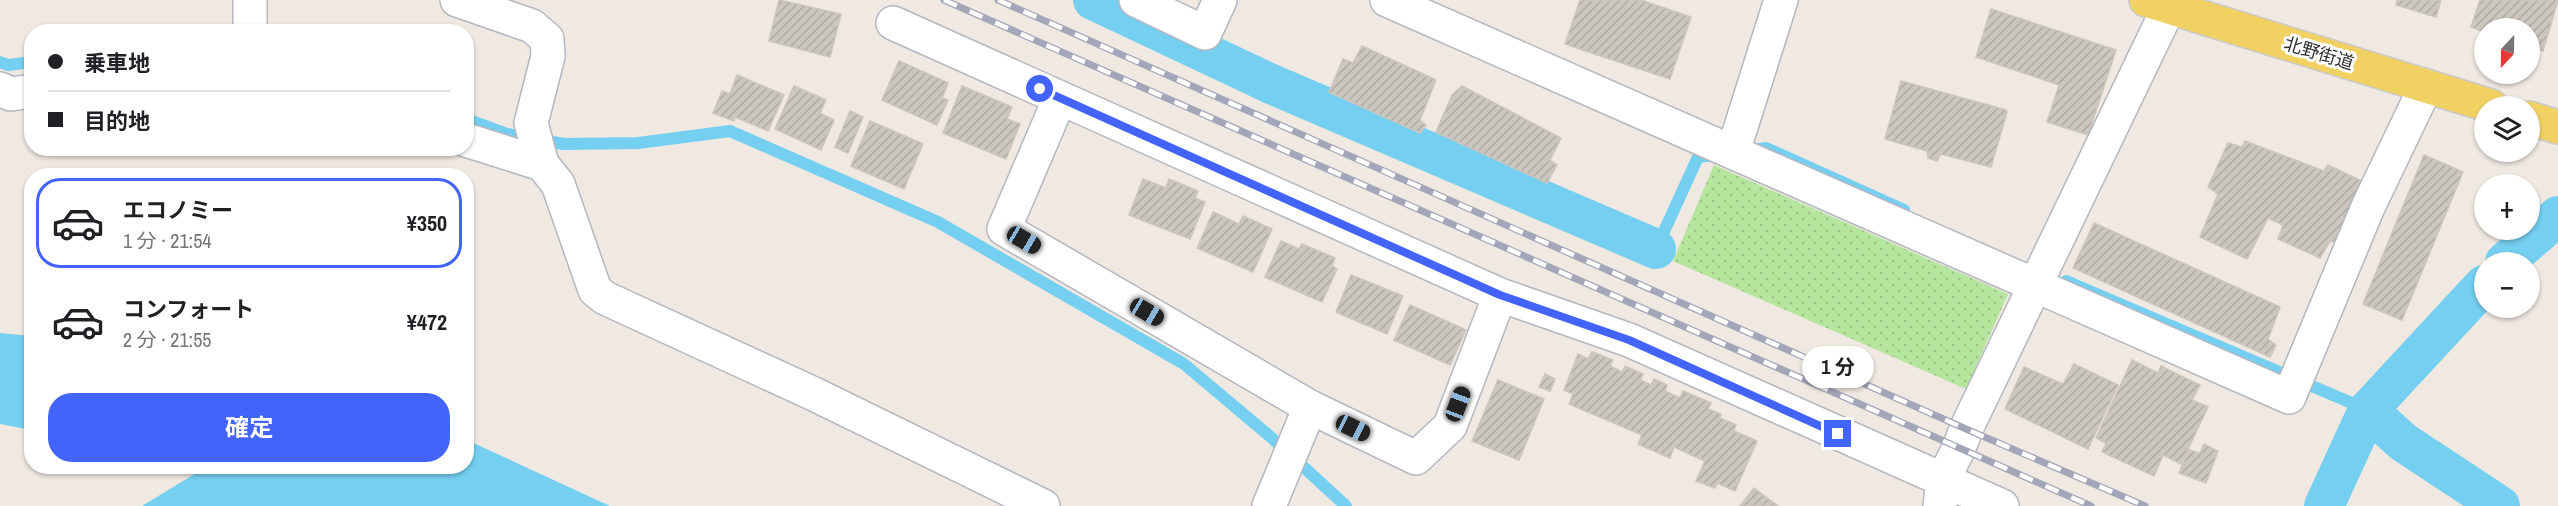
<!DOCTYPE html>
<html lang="ja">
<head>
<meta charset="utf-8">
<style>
  body { margin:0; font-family:"Archivo Narrow","Noto Sans JP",sans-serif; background:#f6f6f6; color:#202124; height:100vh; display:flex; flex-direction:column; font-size:22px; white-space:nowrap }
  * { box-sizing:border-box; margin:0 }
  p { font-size:20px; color:#757577 }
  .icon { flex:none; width:33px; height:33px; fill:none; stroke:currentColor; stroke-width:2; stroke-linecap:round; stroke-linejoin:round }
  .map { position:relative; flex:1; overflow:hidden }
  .drawer { position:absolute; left:24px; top:168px; width:450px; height:306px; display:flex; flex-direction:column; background:#fff; border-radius:24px; box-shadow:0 2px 4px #0004 }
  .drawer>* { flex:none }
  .hud { position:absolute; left:24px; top:24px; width:450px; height:132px; border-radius:24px; box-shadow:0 2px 4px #0004; display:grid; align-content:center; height:132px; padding:0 24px; background:#fff }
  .needle { width:39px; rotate:202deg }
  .buttons { position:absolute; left:2474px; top:18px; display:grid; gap:12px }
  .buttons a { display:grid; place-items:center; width:66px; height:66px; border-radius:50%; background:#fff; box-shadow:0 2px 4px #0004; font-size:30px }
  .end { position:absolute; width:27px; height:27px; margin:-14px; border:8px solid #4264fb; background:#fff; box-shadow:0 0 0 3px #fff }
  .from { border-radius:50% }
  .bubble { position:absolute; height:42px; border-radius:21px; background:#fff; box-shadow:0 2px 4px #0004; font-size:20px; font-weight:700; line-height:42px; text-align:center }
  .car { position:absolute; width:18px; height:36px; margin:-18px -9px; border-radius:8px; box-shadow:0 0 4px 2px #0007; background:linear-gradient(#222 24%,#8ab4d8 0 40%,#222 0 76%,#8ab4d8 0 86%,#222 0) }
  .hud b { display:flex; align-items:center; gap:21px; height:57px; font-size:22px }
  .hud b+b { border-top:2px solid #e0e0e0 }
  .hud i { width:15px; height:15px; background:#202124 }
  ul { padding:10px 0 0; list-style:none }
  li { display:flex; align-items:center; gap:18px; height:90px; margin:0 12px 9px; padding:0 12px; border:3px solid transparent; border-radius:24px }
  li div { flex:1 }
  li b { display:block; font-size:22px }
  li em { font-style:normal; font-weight:700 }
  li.current { border-color:#4264fb }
  li>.icon { width:54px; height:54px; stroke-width:1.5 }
  .cta { display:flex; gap:12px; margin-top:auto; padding:12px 24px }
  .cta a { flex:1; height:69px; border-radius:24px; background:#4264fb; color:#fff; font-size:24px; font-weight:700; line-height:69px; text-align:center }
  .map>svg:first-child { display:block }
  .park { fill:url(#park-dots) }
  .water { fill:#75cff0 }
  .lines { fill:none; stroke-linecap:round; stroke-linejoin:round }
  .stream { stroke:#75cff0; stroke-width:12 }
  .canal { stroke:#75cff0; stroke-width:40 }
  .building { fill:url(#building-hatch); stroke:#cbc5ba; stroke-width:1.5 }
  .minor-casing { stroke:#b4b7c1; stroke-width:36 }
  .major-casing { stroke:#c9c9c9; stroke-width:36 }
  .minor { stroke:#fff; stroke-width:33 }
  .major { stroke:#f2d163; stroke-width:33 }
  .rail-casing { stroke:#a3a6b8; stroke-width:7 }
  .rail { stroke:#fff; stroke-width:4.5; stroke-dasharray:14; stroke-linecap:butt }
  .route { stroke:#4264fb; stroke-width:8 }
  .labels { text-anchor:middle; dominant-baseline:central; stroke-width:6; stroke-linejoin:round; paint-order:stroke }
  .street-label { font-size:18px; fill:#2e2e2e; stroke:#fff }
</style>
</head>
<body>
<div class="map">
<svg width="2558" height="506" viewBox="0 0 2558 506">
  <defs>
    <pattern id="park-dots" width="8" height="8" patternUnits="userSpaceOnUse" patternTransform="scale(1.5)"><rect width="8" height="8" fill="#b6e59e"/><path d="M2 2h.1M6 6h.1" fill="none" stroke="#9dc588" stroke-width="1.8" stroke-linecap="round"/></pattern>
    <pattern id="building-hatch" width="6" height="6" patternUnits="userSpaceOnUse" patternTransform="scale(1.5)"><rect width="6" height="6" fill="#cbc7bf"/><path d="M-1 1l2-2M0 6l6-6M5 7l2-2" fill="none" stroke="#afaba4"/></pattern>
  </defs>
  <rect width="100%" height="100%" fill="#efe9e1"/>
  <polygon class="park" points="1714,165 2008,294 1966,389 1673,261"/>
  <g class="water">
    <polygon points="0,333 31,336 31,430 0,424"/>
    <polygon points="467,440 610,506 142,506 206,467 466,466"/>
  </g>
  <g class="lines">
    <g class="stream">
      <polyline points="0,62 8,65 32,62"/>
      <polyline points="466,119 507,134 564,144 638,143 730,131 938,222 1184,364 1273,439 1346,506"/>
      <polyline points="1752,150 1766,148 1904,210"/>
      <polyline points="1656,249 1698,157 1717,155"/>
      <polyline points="2066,281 2368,410"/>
    </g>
    <g class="canal">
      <polyline points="1093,0 1269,83 1656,249"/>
      <polyline points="2505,262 2558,216"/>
      <polyline points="2368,410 2403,442 2500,506"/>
      <polyline points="2324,506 2368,410 2484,285"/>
    </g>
  </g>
  <g class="building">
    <polygon points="779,0 841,14 830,57 769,41"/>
    <polygon points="1580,0 1641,0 1691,17 1670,79 1565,44"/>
    <polygon points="2397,0 2441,0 2436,17 2396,5"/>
    <polygon points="2480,0 2558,0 2543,51 2529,46 2529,28 2484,28 2484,32 2471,27"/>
    <polygon points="1991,9 2116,50 2088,135 2047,122 2059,85 1976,57"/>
    <polygon points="1362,46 1436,80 1420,120 1426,125 1420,133 1329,92 1343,59 1353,63"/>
    <polygon points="899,61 948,83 942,98 948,100 937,125 882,100"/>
    <polygon points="737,75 784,95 768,131 735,117 734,121 713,113 722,91 730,94"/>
    <polygon points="1901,81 2006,110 2007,112 1991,167 1941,154 1937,161 1928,158 1927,151 1885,139"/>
    <polygon points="794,86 826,100 820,113 834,120 821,150 775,129"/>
    <polygon points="962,86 1012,107 1007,119 1020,124 1006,159 943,133"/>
    <polygon points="1462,86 1561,138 1550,160 1557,165 1547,183 1436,132 1452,95"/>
    <polygon points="850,111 863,117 848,153 835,147"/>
    <polygon points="870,121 923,144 904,189 851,166"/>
    <polygon points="2245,141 2324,171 2328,165 2364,182 2337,243 2330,241 2320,258 2278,239 2283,225 2268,218 2247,259 2200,237 2218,194 2208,187 2228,143 2242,147"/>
    <polygon points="2424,155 2463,172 2402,320 2363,304"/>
    <polygon points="1143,179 1166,188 1169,179 1198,191 1195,198 1205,202 1190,239 1129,215"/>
    <polygon points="1213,212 1239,224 1243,216 1272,229 1253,272 1197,248"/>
    <polygon points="2094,223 2280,307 2268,339 2276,345 2270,357 2073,268"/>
    <polygon points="1281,241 1299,249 1302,244 1335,258 1332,266 1337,269 1322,302 1265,277"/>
    <polygon points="1351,275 1403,296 1387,334 1336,312"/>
    <polygon points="1410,305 1466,330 1450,365 1394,340"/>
    <polygon points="1592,352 1613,360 1610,366 1622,372 1625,366 1643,374 1640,380 1651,385 1654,379 1667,385 1665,391 1680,398 1683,391 1711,403 1708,409 1721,414 1720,418 1736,425 1734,431 1757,441 1735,491 1717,483 1715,488 1696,481 1705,461 1674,447 1670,458 1638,444 1642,435 1569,404 1573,394 1564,390 1578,354 1588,359"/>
    <polygon points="2132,360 2158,373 2161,366 2200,385 2192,400 2208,407 2181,464 2163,455 2154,476 2102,452 2106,443 2096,438"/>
    <polygon points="2074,364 2118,385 2088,449 2005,409 2024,367 2063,384"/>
    <polygon points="1545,374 1555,379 1550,391 1539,387"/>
    <polygon points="1498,380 1544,399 1519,460 1472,441"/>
    <polygon points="2204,444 2218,451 2206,483 2179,473 2189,450 2200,453"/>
    <polygon points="1754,488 1778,506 1740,506"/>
  </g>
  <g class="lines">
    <g class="minor-casing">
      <g id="minor">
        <polyline points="457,0 532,26 547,39 548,56 531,123 542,164 558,184 595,290 605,298 814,394 1043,506"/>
        <polyline points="1136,0 1205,33 1220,0"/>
        <polyline points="1387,0 2289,397 2368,207 2426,86"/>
        <polyline points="893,23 1500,295 1629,340 2002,506"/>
        <polyline points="250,32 250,0"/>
        <polyline points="0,89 11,94 32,91"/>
        <polyline points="1060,98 1004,229 1310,407"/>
        <polyline points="466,140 542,164"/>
        <polyline points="1733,152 1781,0"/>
        <polyline points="1269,506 1310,407 1416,458 1450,426 1500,295"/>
        <polyline points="1940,506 1943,480 1959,448 1966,429 2169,7"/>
      </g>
    </g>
    <g class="major-casing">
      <g id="major">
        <polyline points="2146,0 2491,106"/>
        <polyline points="2529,118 2558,127"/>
      </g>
    </g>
    <use href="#minor" class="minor"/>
    <use href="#major" class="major"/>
    <g class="rail-casing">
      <g id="rail">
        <polyline points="944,0 2091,506"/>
        <polyline points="998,0 1966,429 2145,506"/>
      </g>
    </g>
    <use href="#rail" class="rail"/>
  </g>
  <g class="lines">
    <polyline class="route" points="1040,89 1500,295 1629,340 1838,434"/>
  </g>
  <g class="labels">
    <g class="street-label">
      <text transform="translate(2319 53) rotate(17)">北野街道</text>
    </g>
  </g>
</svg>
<div class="buttons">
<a><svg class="needle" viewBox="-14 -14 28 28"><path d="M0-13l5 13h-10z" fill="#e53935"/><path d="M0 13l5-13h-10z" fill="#757577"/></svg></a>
<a><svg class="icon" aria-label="layers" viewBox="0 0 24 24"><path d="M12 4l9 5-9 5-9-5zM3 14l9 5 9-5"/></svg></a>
<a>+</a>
<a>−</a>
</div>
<i class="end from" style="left:1040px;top:89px"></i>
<i class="end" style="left:1838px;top:434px"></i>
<div class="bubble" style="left:1802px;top:346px;width:72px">1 分</div>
<i class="car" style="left:1024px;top:240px;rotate:120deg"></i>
<i class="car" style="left:1147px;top:312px;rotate:120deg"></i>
<i class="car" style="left:1458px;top:404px;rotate:21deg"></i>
<i class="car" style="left:1353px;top:428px;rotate:116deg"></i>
<div class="hud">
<b><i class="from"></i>乗車地</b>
<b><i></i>目的地</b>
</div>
<section class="drawer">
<ul>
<li class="current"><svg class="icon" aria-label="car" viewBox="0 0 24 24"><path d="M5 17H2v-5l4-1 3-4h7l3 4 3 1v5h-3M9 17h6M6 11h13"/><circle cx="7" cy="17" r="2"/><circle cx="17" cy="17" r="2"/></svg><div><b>エコノミー</b><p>1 分 · 21:54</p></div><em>¥350</em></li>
<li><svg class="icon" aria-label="car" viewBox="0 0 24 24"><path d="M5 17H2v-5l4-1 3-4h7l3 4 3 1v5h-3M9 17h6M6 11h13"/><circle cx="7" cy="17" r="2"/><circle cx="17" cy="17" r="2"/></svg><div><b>コンフォート</b><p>2 分 · 21:55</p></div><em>¥472</em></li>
</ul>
<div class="cta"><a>確定</a></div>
</section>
</div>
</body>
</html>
